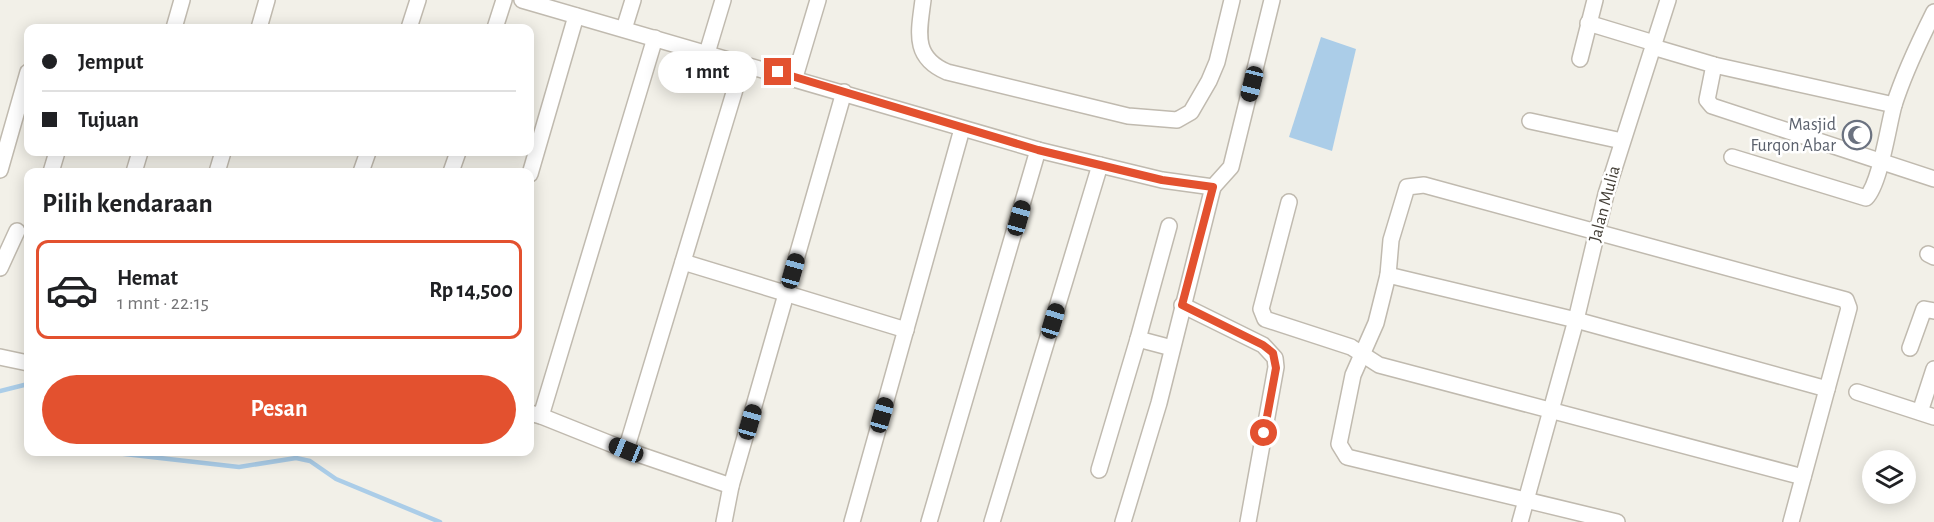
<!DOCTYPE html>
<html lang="id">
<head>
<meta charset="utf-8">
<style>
  body { margin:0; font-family:"Alegreya Sans",sans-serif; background:#f6f6f6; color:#202124; height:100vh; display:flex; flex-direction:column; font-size:22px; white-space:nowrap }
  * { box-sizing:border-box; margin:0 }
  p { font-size:20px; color:#757577 }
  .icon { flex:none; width:33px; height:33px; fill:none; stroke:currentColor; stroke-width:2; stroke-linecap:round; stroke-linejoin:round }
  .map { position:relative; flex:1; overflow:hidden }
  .drawer { position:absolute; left:24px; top:168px; width:510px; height:288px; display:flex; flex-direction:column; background:#fff; border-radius:12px; box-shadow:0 3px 15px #0003 }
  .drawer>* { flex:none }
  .hud { position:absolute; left:24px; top:24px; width:510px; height:132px; border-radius:12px; box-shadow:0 3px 15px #0003; display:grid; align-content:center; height:132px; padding:0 18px; background:#fff }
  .buttons { position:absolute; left:1862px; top:450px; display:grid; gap:12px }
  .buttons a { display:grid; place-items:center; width:54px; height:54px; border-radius:50%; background:#fff; box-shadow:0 3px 15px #0003; font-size:30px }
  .end { position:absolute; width:27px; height:27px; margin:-14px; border:8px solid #e3512f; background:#fff; box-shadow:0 0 0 3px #fff }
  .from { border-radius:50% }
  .bubble { position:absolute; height:42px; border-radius:21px; background:#fff; box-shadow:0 3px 15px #0003; font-size:20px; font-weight:700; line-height:42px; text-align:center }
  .car { position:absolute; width:18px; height:36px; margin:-18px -9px; border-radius:8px; box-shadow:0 0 4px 2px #0007; background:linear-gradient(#222 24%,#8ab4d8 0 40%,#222 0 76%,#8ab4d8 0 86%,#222 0) }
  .hud b { display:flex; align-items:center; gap:21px; height:57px; font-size:22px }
  .hud b+b { border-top:2px solid #e0e0e0 }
  .hud i { width:15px; height:15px; background:#202124 }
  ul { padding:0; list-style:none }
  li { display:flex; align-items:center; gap:18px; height:99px; margin:0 12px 9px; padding:0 6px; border:3px solid transparent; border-radius:12px }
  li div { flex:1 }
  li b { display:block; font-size:22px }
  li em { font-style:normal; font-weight:700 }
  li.selected { border-color:#e3512f }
  li>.icon { width:54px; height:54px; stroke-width:1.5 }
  h2 { padding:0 18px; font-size:27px; line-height:72px }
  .cta { display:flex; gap:12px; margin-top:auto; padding:12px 18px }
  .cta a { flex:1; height:69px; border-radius:36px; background:#e3512f; color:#fff; font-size:24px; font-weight:700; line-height:69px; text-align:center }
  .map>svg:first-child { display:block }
  .water { fill:#abcde8 }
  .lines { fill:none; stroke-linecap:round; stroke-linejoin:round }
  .stream { stroke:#abcde8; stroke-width:4.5 }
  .minor-casing { stroke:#c0baaf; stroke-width:18 }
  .minor { stroke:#fff; stroke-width:15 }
  .route { stroke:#e3512f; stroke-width:8 }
  .labels { text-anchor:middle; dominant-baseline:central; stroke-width:5; stroke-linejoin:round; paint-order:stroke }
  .worship-label { font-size:18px; fill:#5b616d; stroke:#fff; text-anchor:end }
  .street-label { font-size:18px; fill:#454038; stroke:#fff }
</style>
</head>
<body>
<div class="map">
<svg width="1934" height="522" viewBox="0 0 1934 522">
  <rect width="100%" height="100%" fill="#f2f0e8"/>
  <polygon class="water" points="1321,37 1356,49 1332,151 1289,137"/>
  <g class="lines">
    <g class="stream">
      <polyline points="0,391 28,384"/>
      <polyline points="107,452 239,467 296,458 310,461 336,479 440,522"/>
    </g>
    <g class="minor-casing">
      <g id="minor">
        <polyline points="522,0 1038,150 1162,180 1213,187 1231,167 1272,0"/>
        <path d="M923,0C919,32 912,57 947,72L1128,116L1177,120L1191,112L1209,81L1217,62L1232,0"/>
        <polyline points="1588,23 1654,43"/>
        <polyline points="174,28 182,0"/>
        <polyline points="259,28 267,0"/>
        <polyline points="409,28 418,0"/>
        <polyline points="495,28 504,0"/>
        <polyline points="624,29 633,0"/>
        <polyline points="1653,47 1714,65 1894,105"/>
        <polyline points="707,53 723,0"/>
        <polyline points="1580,59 1595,0"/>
        <polyline points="1714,65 1707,100 1712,106 1934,179"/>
        <polyline points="795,77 818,0"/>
        <polyline points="1530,121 1622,141"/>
        <path d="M1732,157L1866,198C1880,184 1888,127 1894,105C1904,73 1919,42 1934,12"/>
        <polyline points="0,170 28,72"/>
        <polyline points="51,172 57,152"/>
        <polyline points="134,172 140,152"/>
        <polyline points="217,172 223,152"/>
        <polyline points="361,172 368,152"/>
        <polyline points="451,172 458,152"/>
        <polyline points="530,174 576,16"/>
        <polyline points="1289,202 1261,309 1265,319 1351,347 1379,365 1803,477"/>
        <polyline points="1928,254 1934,257"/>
        <polyline points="683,262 906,330"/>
        <polyline points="0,268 17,231"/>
        <polyline points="1388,275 1576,320 1827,389"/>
        <polyline points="1182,305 1263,345 1275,358 1276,367 1248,522"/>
        <polyline points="1138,339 1169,226"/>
        <polyline points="1910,348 1924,309 1934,311"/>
        <polyline points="0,357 28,363"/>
        <polyline points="1857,392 1934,417"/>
        <polyline points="1920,412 1934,369"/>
        <polyline points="530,413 541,416 655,38"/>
        <polyline points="541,416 626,450 743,63"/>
        <polyline points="626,450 731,486"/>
        <polyline points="1099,470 1138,339 1172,348"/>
        <polyline points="724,522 731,486 844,92"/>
        <polyline points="852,522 962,129"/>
        <polyline points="929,522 1038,150"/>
        <polyline points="992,522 1100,165"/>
        <polyline points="1123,522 1159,403 1213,187"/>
        <polyline points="1520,522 1576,320 1606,194 1668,0"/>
        <polyline points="1617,522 1347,457 1339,444 1353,375 1376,323 1388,275 1391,240 1407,187 1424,185 1846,300 1849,308 1791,522"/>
      </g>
    </g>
    <use href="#minor" class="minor"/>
  </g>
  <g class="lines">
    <polyline class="route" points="778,72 1038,150 1162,180 1213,187 1182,305 1263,345 1273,353 1276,368 1264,433"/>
  </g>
  <defs>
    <g id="mosque-ring" transform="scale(1.5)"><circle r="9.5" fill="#fff" stroke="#6b7280" stroke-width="1.5"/><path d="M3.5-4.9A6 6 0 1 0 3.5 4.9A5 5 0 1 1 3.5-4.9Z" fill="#6b7280"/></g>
  </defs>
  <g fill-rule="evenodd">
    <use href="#mosque-ring" x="1857" y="135"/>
  </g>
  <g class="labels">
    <g class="worship-label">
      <text x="1836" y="125">Masjid<tspan x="1836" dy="21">Furqon Abar</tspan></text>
    </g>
    <g class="street-label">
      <text transform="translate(1605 204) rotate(-75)">Jalan Mulia</text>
    </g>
  </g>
</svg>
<div class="buttons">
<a><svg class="icon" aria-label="layers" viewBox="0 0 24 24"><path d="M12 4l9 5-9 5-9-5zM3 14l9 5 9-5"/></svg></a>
</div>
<i class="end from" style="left:1264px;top:433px"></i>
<i class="end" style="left:778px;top:72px"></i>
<div class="bubble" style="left:658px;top:51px;width:99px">1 mnt</div>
<i class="car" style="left:1252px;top:84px;rotate:194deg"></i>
<i class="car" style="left:1019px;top:218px;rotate:16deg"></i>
<i class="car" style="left:793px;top:271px;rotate:16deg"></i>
<i class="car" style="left:1053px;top:321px;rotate:17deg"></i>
<i class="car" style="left:882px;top:415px;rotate:16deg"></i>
<i class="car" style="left:750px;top:422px;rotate:16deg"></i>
<i class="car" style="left:626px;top:450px;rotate:292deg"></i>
<div class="hud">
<b><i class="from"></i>Jemput</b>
<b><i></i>Tujuan</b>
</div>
<section class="drawer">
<h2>Pilih kendaraan</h2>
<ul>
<li class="selected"><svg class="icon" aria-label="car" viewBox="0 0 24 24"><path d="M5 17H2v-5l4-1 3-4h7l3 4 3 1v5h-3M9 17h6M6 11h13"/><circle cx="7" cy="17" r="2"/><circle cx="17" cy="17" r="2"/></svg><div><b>Hemat</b><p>1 mnt · 22:15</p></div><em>Rp 14,500</em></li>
</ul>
<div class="cta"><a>Pesan</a></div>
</section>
</div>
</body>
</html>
